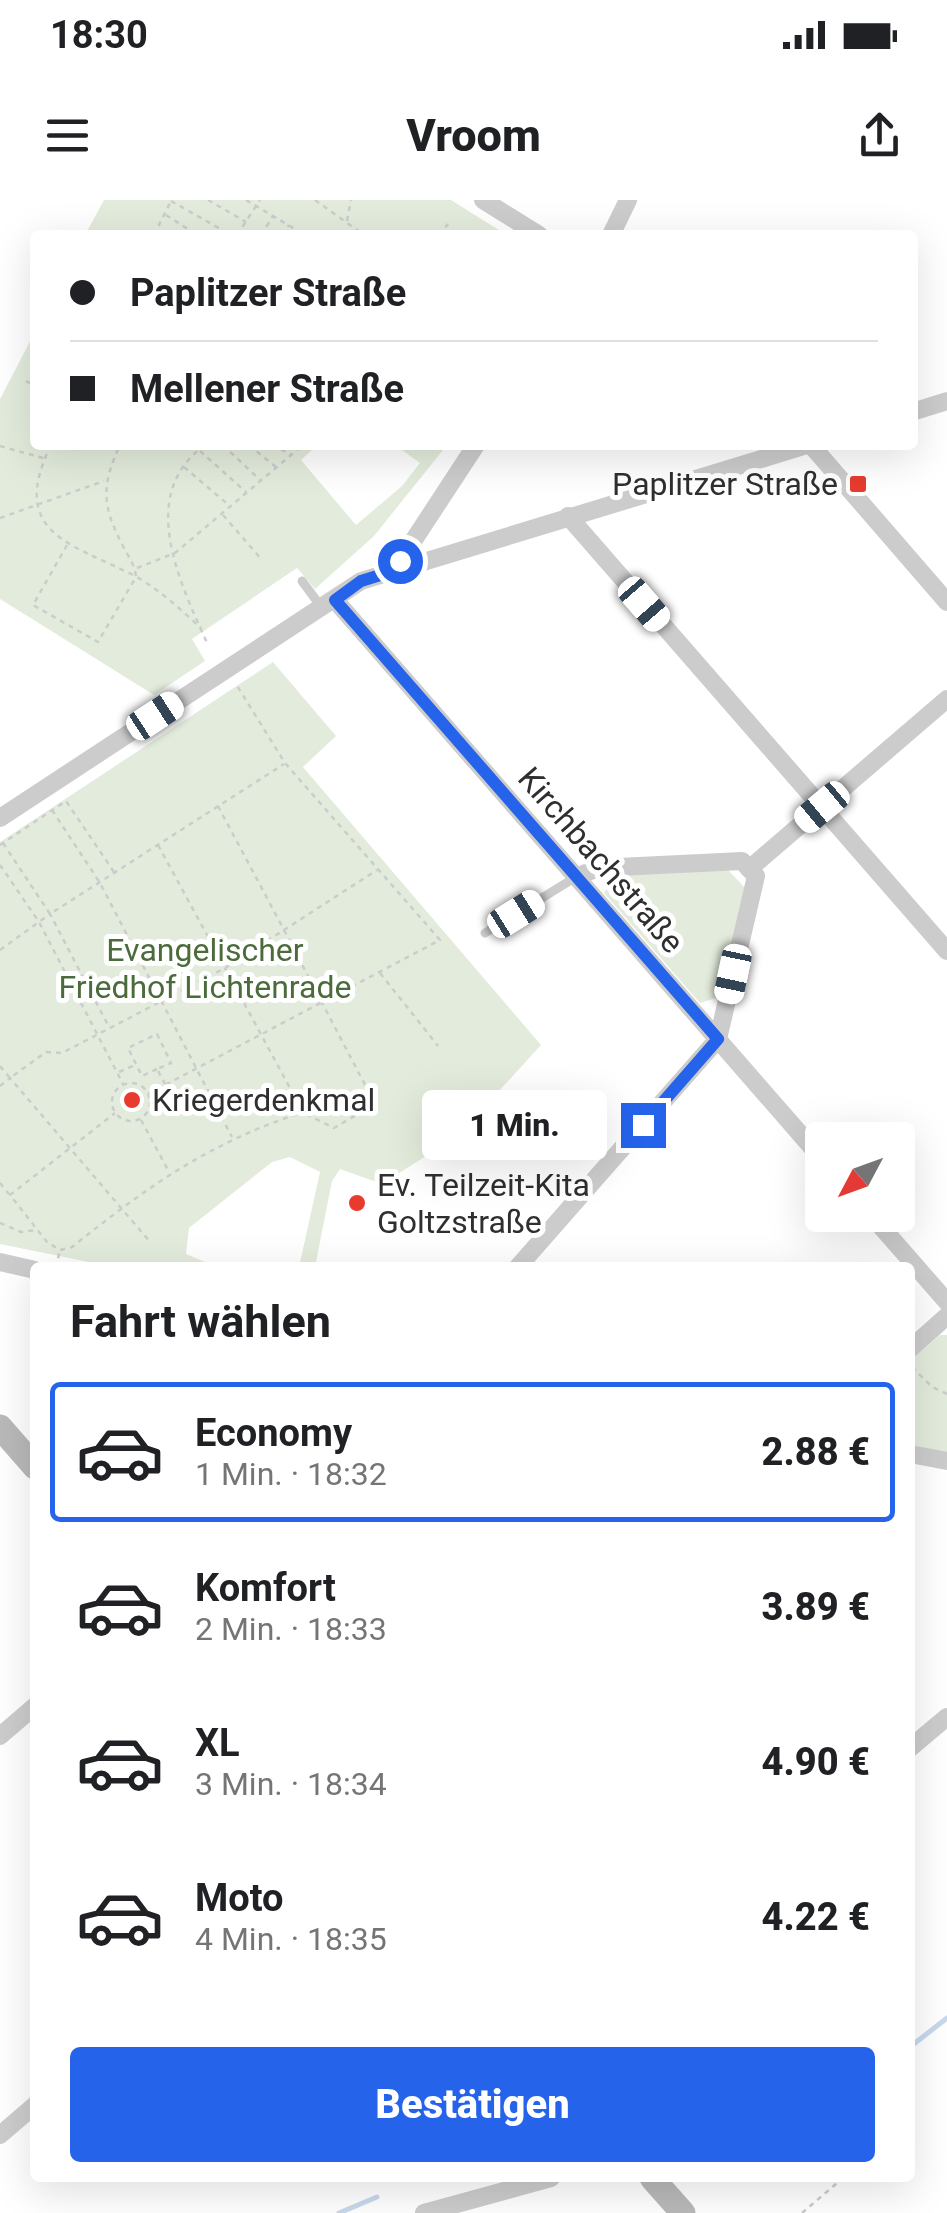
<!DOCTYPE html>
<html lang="de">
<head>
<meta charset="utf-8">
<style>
  body { margin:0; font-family:Roboto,sans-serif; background:#f2f2f2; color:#202124; height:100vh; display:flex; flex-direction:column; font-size:38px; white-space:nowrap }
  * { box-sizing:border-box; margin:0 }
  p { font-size:32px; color:#757577 }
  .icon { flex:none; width:55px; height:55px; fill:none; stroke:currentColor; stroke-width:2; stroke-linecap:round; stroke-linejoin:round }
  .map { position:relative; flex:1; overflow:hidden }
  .sheet { position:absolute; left:30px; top:1062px; width:885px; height:920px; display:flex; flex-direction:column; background:#fff; border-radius:10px; box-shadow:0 10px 40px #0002 }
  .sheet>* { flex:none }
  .guide { position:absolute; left:30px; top:30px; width:888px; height:220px; border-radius:10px; box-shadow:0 10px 40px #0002; display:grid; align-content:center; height:220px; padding:0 40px; background:#fff }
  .needle { width:65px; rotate:229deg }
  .controls { position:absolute; left:805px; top:922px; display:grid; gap:20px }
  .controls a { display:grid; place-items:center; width:110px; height:110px; border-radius:10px; background:#fff; box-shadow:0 10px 40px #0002; font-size:50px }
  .end { position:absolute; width:45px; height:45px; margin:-22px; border:12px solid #2563eb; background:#fff; box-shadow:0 0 0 5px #fff }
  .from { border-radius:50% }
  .bubble { position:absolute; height:70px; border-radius:10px; background:#fff; box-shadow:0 10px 40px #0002; font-size:32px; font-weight:800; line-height:70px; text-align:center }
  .car { position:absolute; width:30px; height:60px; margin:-30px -15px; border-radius:12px; box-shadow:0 0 8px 2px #0007; background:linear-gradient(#fff 24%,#345 0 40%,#fff 0 76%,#345 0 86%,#fff 0) }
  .guide b { display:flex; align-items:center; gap:35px; height:95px; font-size:38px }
  .guide b+b { border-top:2px solid #e0e0e0 }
  .guide i { width:25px; height:25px; background:#202124 }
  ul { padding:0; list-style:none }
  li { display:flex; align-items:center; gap:30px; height:140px; margin:0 20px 15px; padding:0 20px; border:5px solid transparent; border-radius:10px }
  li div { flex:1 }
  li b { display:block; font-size:38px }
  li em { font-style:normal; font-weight:800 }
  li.current { border-color:#2563eb }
  li>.icon { width:90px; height:90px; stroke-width:1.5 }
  h2 { padding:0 40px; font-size:45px; line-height:120px }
  .action { display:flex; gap:20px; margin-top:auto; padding:20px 40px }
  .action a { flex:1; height:115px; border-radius:10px; background:#2563eb; color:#fff; font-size:40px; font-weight:800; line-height:115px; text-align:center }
  .status { display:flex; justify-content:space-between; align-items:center; height:70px; padding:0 50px; background:#fff; direction:ltr }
  .status svg { height:28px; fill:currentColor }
  header { display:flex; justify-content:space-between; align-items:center; height:130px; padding:0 40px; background:#fff; font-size:45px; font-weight:800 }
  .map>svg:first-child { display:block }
  .green { fill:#e3ecdc }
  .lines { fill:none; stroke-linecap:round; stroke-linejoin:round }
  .stream { stroke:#c8d9ec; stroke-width:5 }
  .path { stroke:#ccc; stroke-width:2.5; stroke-dasharray:5 5; stroke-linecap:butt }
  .lane { stroke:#ccc; stroke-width:9 }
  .street { stroke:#ccc; stroke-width:18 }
  .secondary { stroke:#b9b9b9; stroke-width:25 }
  .route { stroke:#2563eb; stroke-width:12 }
  .poi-dot { fill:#e83b2e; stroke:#fff; stroke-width:4 }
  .labels { text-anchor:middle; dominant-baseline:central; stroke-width:10; stroke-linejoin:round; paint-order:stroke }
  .poi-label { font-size:32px; fill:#2f2f2f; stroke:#fff; text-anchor:start }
  .street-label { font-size:32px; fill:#2f2f2f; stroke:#fff }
  .park-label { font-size:32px; fill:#4b6b3b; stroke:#fff }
</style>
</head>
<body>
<div class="status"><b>18:30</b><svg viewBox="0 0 49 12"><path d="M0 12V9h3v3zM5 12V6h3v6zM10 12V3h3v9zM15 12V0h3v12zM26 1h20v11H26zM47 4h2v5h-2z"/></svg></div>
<header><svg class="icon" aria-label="menu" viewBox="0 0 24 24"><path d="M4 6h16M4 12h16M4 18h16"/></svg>Vroom<svg class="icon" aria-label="share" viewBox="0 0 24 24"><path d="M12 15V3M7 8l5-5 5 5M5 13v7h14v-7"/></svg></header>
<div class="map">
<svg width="947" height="2013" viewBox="0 0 947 2013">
  <rect width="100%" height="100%" fill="#fff"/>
  <g class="green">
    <polygon points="104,0 451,0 507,35 85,35"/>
    <polygon points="35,132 35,245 317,245 301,260 356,325 402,286 420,263 395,245 447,245 374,336 315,389 297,368 192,439 205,461 154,495 0,399 0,199"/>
    <polygon points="273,462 336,536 303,567 541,845 459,935 382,984 340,969 332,981 315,1067 299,1067 320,972 290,957 272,962 189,1028 186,1054 217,1067 113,1067 0,1044 0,642"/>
    <polygon points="728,670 745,688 719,797 700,803 604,693 612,676"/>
    <polygon points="940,1135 947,1135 947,1253 910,1245 910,1161"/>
  </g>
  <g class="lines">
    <g class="stream">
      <polyline points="910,1847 947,1818"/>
      <polyline points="339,2013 377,1997"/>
    </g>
    <g class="path">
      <polyline points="208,0 246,22"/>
      <polyline points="246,0 305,35"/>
      <polyline points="315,0 364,35"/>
      <polyline points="171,1 231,35"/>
      <polyline points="166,15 197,35"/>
      <polyline points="347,21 351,0"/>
      <polyline points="154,35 171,1"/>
      <polyline points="237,35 260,0"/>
      <polyline points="261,35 273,16"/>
      <polyline points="282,35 289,25"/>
      <polyline points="439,35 448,24"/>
      <polyline points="26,181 35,186"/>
      <path d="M51,245C8,333 70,343 133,375C159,389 180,409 201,428"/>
      <polyline points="147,245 153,248"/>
      <path d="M205,245C136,294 180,383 208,445"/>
      <polyline points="223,245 261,281"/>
      <polyline points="249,245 277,268"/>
      <polyline points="272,245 292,255"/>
      <polyline points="0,246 43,258"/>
      <polyline points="200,251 246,292"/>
      <polyline points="184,267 231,307"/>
      <polyline points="223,315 262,360"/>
      <polyline points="0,318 104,281"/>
      <path d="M67,345L33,405L98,442L136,377C135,365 128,356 123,346C102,306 101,286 120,245"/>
      <polyline points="137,368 175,353 303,245"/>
      <polyline points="218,606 284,730 377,670"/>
      <polyline points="52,610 100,683 232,937"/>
      <polyline points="3,643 50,714 284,564"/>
      <polyline points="0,645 66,601 114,672"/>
      <polyline points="158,645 225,768 284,730 375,904 334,928 304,913"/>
      <polyline points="0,665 39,722 123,884"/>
      <polyline points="0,750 50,714 109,827"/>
      <polyline points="380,773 438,846"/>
      <path d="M0,866L10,878L46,852L62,853L225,768L303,912C207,944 150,985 72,1047L60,1050L47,1042L10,995L115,913"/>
      <polyline points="157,869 142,876 128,848 157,834 171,863 157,869 165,884"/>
      <polyline points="119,872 135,865"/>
      <circle cx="131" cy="902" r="19"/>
      <polyline points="0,886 10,878 151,1043"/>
      <polyline points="148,894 440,740 285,563 236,484"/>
      <polyline points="141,920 168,970"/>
      <polyline points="0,983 9,994"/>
      <polyline points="0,1023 21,1032 36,1030"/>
      <polyline points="56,1068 60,1050"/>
      <polyline points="912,1167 932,1187 947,1194"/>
      <polyline points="802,2013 843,1978"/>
    </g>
    <g class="lane">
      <polyline points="302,381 322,408"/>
      <polyline points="485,733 576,677"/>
    </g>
    <g class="street">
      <polyline points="483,0 539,35"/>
      <polyline points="611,35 628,0"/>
      <polyline points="912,212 947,201"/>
      <polyline points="811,245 947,402"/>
      <polyline points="568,316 947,751"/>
      <polyline points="403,368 400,361 476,245"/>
      <polyline points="335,400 822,959"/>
      <polyline points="0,618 361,381 807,245"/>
      <polyline points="749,669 947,499"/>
      <polyline points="871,1015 947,1102"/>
      <polyline points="0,1062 35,1070"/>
      <polyline points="517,1068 718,839 756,676 742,661 598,668 576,677"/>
      <polyline points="910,1149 947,1116"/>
      <polyline points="910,1254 947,1261"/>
      <polyline points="0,1536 35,1506"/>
      <polyline points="910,1548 947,1517"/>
      <polyline points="0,1935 35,1905"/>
      <polyline points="424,2013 551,1978"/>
    </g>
    <g class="secondary">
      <polyline points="0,1227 35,1267"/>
      <polyline points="652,1978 683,2013"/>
    </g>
  </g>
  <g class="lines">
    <polyline class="route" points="400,361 403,368 361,381 335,400 718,839 643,925"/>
  </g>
  <g class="poi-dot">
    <rect x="848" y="274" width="20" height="20" rx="5"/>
    <circle cx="132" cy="900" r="10"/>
    <circle cx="357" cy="1003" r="10"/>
  </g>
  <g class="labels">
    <g class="poi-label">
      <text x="838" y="284" text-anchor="end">Paplitzer Straße</text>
      <text x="152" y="900">Kriegerdenkmal</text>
      <text x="377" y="985">Ev. Teilzeit-Kita<tspan x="377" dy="37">Goltzstraße</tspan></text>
    </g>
    <g class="street-label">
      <text transform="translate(601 660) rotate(49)">Kirchbachstraße</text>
    </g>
    <g class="park-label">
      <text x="205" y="750">Evangelischer<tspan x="205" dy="37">Friedhof Lichtenrade</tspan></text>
    </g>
  </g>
</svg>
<div class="controls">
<a><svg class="needle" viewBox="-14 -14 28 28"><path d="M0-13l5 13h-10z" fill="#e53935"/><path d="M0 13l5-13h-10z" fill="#757577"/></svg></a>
</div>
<i class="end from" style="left:400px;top:361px"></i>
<i class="end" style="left:643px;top:925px"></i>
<div class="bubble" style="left:422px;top:890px;width:185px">1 Min.</div>
<i class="car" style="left:644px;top:404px;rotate:139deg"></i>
<i class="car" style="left:155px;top:516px;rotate:57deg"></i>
<i class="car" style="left:822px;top:607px;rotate:230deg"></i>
<i class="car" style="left:516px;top:714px;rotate:58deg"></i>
<i class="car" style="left:733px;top:774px;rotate:192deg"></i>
<div class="guide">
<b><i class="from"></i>Paplitzer Straße</b>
<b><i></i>Mellener Straße</b>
</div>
<section class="sheet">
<h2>Fahrt wählen</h2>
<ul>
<li class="current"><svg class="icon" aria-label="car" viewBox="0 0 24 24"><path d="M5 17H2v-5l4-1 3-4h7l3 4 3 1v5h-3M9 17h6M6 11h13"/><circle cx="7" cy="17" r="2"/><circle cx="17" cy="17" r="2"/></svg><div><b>Economy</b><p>1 Min. · 18:32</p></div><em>2.88 €</em></li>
<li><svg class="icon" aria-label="car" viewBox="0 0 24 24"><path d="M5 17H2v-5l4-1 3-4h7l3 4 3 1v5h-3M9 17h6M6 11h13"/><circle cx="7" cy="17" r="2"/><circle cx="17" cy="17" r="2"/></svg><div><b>Komfort</b><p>2 Min. · 18:33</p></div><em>3.89 €</em></li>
<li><svg class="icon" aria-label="car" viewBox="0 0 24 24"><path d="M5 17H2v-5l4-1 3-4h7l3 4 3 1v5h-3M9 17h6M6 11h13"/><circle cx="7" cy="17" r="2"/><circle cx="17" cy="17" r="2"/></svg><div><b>XL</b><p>3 Min. · 18:34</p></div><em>4.90 €</em></li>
<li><svg class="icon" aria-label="car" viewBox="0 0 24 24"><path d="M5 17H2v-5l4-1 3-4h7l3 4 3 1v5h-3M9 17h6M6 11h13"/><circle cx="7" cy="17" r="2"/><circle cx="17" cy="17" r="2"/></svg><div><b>Moto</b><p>4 Min. · 18:35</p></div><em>4.22 €</em></li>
</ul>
<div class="action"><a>Bestätigen</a></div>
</section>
</div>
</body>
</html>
